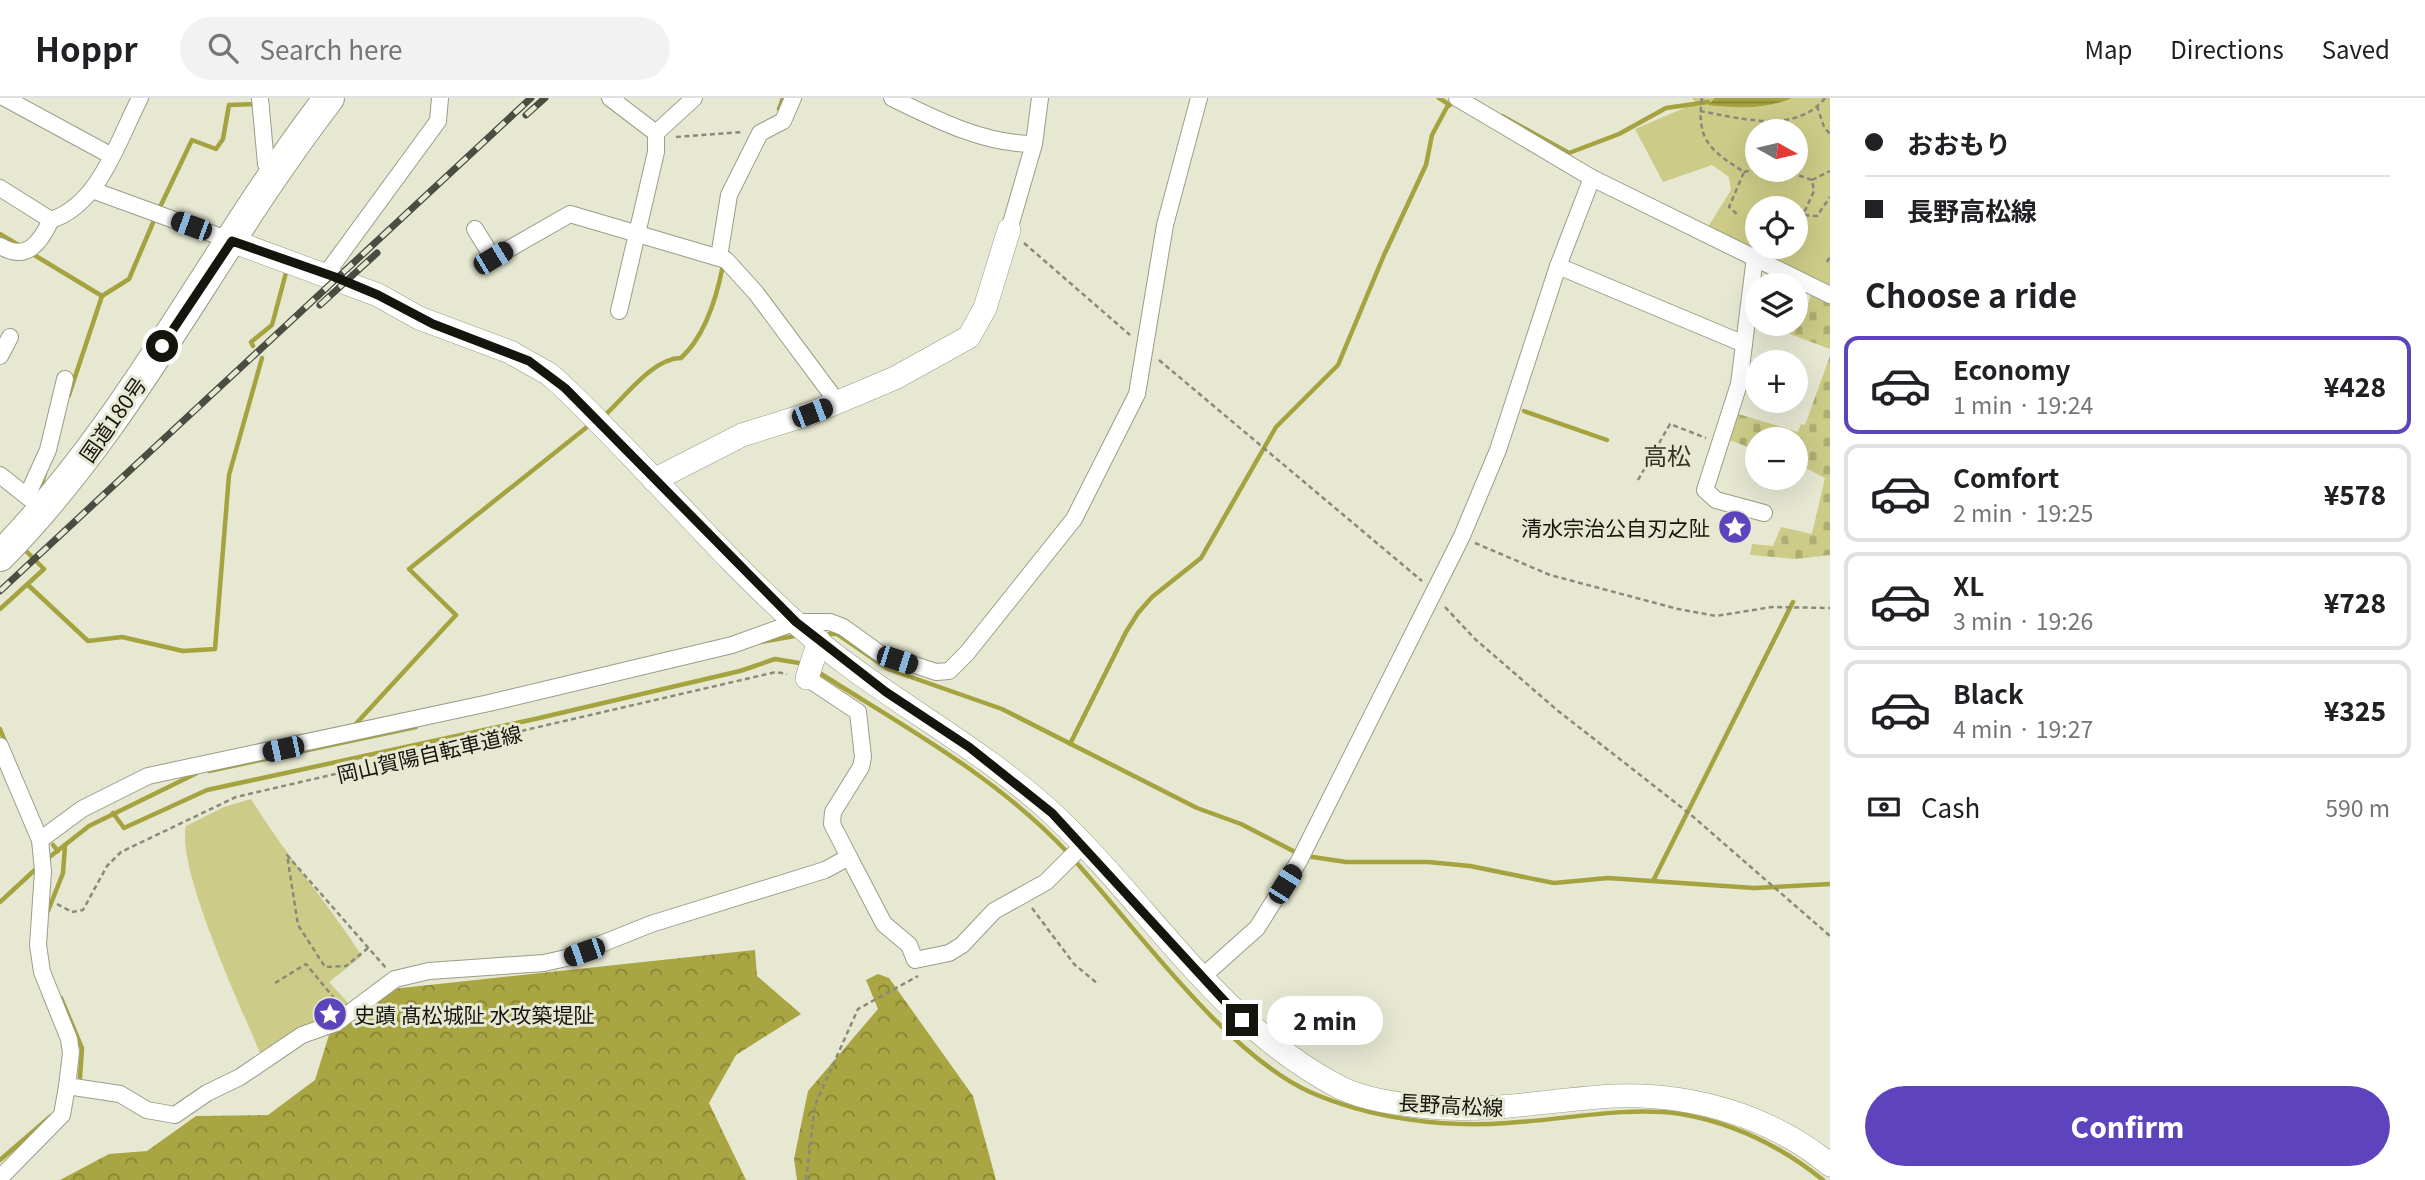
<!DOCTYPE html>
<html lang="en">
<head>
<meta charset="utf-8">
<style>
  body { margin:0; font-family:Georgia,"Noto Sans JP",serif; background:#f2f2f2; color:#202124; height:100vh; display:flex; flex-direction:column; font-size:26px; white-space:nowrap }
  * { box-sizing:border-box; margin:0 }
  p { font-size:23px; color:#757577 }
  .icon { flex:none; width:38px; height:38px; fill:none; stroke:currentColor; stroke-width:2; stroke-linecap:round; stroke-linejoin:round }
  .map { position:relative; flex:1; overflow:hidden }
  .drawer { display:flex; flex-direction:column; background:#fff; width:595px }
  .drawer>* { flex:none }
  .banner { display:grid; align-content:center; height:154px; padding:0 35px; background:#fff }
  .needle { width:46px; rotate:98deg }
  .controls { position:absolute; left:1745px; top:21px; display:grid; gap:14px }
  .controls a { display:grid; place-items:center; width:63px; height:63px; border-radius:50%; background:#fff; box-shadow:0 7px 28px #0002; font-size:35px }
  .end { position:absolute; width:32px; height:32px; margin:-16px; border:9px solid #15150e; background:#fff; box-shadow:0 0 0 4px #fff }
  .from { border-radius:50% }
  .bubble { position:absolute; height:49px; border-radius:24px; background:#fff; box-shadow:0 7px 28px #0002; font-size:23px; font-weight:800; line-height:49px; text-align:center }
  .car { position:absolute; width:21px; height:42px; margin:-21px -10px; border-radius:9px; box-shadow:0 0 5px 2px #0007; background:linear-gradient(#222 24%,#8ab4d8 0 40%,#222 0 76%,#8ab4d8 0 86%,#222 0) }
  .banner b { display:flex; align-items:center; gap:24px; height:66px; font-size:26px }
  .banner b+b { border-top:2px solid #e0e0e0 }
  .banner i { width:18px; height:18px; background:#202124 }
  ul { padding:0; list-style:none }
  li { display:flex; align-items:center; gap:21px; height:98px; margin:0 14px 10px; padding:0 21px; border:4px solid #e0e0e0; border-radius:14px }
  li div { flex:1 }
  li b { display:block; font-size:26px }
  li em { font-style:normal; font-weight:800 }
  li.selected { border-color:#5e44bc }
  li>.icon { width:63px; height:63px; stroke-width:1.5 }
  h2 { padding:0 35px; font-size:32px; line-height:84px }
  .pay { display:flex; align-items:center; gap:18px; height:77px; padding:0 35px; font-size:26px }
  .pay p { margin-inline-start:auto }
  .primary-button { display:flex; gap:14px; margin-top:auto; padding:14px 35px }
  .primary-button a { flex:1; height:80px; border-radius:42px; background:#5e44bc; color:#fff; font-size:28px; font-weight:800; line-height:80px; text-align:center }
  header { display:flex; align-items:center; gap:42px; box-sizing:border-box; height:98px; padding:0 35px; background:#fff; border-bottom:2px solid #e0e0e0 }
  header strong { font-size:33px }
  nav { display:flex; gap:38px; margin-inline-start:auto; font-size:24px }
  .search { width:490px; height:63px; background:#f2f2f2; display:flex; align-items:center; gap:18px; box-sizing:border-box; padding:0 24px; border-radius:38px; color:#757577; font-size:26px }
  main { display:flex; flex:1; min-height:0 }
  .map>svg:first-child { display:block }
  .forest { fill:url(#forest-crowns) }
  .cemetery { fill:url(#cemetery-stones) }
  .park { fill:#cccb87; fill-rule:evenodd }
  .water { fill:url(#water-rules) }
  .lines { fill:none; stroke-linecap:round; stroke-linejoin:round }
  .stream { stroke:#a5a33f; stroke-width:4.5 }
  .street-casing { stroke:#9c9c88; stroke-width:18 }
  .secondary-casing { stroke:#9c9c88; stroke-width:24 }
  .highway-casing { stroke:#9c9c88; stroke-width:32 }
  .path { stroke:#898a7b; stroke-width:2.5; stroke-dasharray:5 3.5; stroke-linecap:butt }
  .street { stroke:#fff; stroke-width:16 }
  .secondary { stroke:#fff; stroke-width:23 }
  .highway { stroke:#fff; stroke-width:30 }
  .rail-casing { stroke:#4c4d42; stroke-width:7 }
  .rail { stroke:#e7e8d2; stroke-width:4.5; stroke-dasharray:13; stroke-linecap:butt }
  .route { stroke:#15150e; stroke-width:9 }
  .labels { text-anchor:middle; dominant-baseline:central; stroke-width:6; stroke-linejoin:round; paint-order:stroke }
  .street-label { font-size:21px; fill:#15150e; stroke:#e7e8d2 }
  .poi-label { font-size:21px; fill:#15150e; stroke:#e7e8d2; text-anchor:end }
  .quarter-label { font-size:24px; fill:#343423; stroke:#e7e8d2 }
</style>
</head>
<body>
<header>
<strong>Hoppr</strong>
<div class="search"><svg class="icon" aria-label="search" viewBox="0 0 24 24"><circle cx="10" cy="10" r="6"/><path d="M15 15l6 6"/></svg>Search here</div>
<nav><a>Map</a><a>Directions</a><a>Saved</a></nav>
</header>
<main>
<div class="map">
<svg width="1830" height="1082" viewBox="0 0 1830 1082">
  <defs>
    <pattern id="forest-crowns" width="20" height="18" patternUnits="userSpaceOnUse" patternTransform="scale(1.75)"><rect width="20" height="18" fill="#a8a542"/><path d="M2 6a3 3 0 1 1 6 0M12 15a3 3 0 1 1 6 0" fill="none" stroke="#888536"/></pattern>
    <pattern id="cemetery-stones" width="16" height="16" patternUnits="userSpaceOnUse" patternTransform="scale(1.75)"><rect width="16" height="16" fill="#cccb87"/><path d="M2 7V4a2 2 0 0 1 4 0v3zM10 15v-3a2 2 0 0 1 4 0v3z" fill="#aead73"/></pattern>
    <pattern id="water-rules" width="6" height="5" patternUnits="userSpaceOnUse" patternTransform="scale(1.75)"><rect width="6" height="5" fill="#a5a33f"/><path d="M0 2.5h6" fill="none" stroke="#858433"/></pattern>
  </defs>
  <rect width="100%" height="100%" fill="#e7e8d2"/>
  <g class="forest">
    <polygon points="755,852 757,878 801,916 736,957 709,1005 746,1082 60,1082 109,1056 147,1053 196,1018 268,1017 315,982 329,937 392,891"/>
    <polygon points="878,876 889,880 973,998 996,1082 797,1082 794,1061 808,993 878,911 866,882"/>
  </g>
  <g class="cemetery">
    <polygon points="1811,197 1830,206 1830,251 1763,226 1800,228"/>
    <polygon points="1830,258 1830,457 1797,461 1750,457 1752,446 1773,448 1781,429 1812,436 1825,380 1796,365 1796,341 1757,341 1757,352 1726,341 1735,315 1798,334 1801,326 1805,327"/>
  </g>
  <g class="park">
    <path d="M1692,0H1830V193L1708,129L1731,92L1729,79L1712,67L1663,84L1635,31L1696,5ZM1757,33H1796V72H1757ZM1757,110H1796V149H1757Z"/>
    <path d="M251,701C284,755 327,804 362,858L329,884L350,907L337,920L302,930L260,955C241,909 176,770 186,728L224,709Z"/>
  </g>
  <path class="water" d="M1715,0H1792C1764,12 1738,10 1708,7Z"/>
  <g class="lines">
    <g class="stream">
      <polyline points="1439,0 1450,7"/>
      <polyline points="779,11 783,0"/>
      <polyline points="1502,18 1569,55 1619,36 1666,10 1708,4"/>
      <polyline points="160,109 192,42 216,51 223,41 229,7 256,6"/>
      <polyline points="0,136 20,148"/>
      <polyline points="31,155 102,198"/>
      <polyline points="253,248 251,244 272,227 287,171"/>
      <polyline points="69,297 102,198 129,181 155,120"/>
      <polyline points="1524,313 1607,342"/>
      <path d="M605,317C625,299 653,260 681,260C705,238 717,198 723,167"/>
      <polyline points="40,392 45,375"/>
      <polyline points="28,487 88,543 122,539 183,553 215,551 229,377 262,260"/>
      <polyline points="0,511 44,471 25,452"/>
      <polyline points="829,536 837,536 888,571 1002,611 1197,710 1241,726 1297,755"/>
      <polyline points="761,544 795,538"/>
      <path d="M818,574C905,629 997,679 1068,755"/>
      <polyline points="352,630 456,517 409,471 587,329"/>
      <polyline points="0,631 6,646"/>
      <polyline points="1070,646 1126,534 1138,515 1152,499 1201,460 1276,329 1338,267 1384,157 1426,67 1432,37 1447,9 1455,2"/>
      <polyline points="209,673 416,629"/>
      <polyline points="113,715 124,730 207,692 535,621 740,573 775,561 805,566"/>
      <polyline points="53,747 58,753"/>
      <polyline points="1306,758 1346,764 1428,764 1470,768 1554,785 1608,780 1754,790 1830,786"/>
      <polyline points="47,761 89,728 197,675"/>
      <path d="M1074,762C1138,832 1225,955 1310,994C1369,1020 1442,1030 1507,1025C1564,1022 1623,1008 1681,1016C1733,1025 1782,1049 1823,1082"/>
      <polyline points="1653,783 1793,504"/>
      <polyline points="0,804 38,769"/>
      <polyline points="48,813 63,775 65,748"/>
      <polyline points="61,900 82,950 80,980"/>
      <polyline points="0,1062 51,1018"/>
    </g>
    <g class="street-casing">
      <g id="street">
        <polyline points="5,0 110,57"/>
        <polyline points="260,0 266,66 273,76"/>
        <polyline points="610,0 656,35 694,0"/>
        <path d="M892,0C937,22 984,46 1034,46"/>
        <polyline points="1457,0 1592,80 1830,197"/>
        <path d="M0,90L51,122C100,106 118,42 140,0"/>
        <polyline points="92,92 232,143"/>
        <polyline points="475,131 493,160 570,116 726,162 756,195 838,305"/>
        <polyline points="1009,132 1034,46 1040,0"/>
        <path d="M0,148C27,164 40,145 51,122"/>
        <polyline points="719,159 729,97 760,35 783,23 793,0"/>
        <polyline points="1755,159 1739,286 1705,392 1716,402 1764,415"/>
        <polyline points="1558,168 1744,246"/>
        <polyline points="326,176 438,23 440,0"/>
        <polyline points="619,213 656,54 656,35"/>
        <polyline points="0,258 10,239"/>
        <polyline points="0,377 34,404"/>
        <polyline points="28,396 48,352 65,281"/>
        <polyline points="0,648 40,742 43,773 38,847 42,874 69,941 71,955 67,988 120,996 147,1012 175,1017 207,995 240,979 302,937 336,925 395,881 429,873 544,865 566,860 651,826 825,772 849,759 832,726 833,714 861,669 863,659 858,614 807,580"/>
        <polyline points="40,742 82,711 148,678 489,605 732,547 796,524 830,524 843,529 879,555 936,574 949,573 967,555 1074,421 1137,296 1165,127 1199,0"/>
        <polyline points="849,759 884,826 909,847 915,862 949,855 962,847 994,813 1046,784 1084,746"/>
        <polyline points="1201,880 1257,830 1299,763 1462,438 1498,352 1558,168 1592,80"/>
        <polyline points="0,1080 62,1017 67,988"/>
      </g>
    </g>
    <g class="secondary-casing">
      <g id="secondary">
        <path d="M232,143L378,197L419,220L510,254L549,276C577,300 602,328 628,354C683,411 736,471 795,524C876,597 976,644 1055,718C1151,809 1220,928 1341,990C1370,1004 1410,1008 1442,1010C1500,1013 1557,1001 1615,998C1691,995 1771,1018 1830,1067"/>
        <polyline points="654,382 742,337 812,315 895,280 969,239 985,210 1009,132"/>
        <polyline points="807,580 819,543"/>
      </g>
    </g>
    <g class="highway-casing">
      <path id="highway" d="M0,458C133,323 214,149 329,0"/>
    </g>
    <g class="path">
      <path d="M1702,0C1696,42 1710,52 1744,74L1729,109L1738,117"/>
      <polyline points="1817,8 1824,29 1830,36"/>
      <path d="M1700,13C1739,20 1796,37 1825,0"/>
      <polyline points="1766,33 1767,24"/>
      <polyline points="676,39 743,34"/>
      <polyline points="1783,72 1812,82 1814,93 1803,117"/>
      <polyline points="1744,74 1757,71"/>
      <polyline points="1812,82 1830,73"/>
      <polyline points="1796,131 1803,117 1817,118 1830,99"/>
      <polyline points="1024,145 1130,237"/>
      <polyline points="1827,164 1830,159"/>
      <polyline points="1159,262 1422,483"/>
      <polyline points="1638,382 1670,326 1706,340"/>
      <polyline points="1475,445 1550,477 1678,511 1716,518 1772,509 1830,510"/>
      <polyline points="1445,509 1475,541 1557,612 1690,716 1830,838"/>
      <polyline points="57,806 72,814 83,812 107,768 121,754 236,699 776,574 787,576"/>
      <polyline points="1032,810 1074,866 1098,886"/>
      <polyline points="368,850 346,868 325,869 298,827 287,757 386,870"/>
      <polyline points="275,885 306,866 338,905"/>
      <polyline points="806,1082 815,1007 858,911 918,878"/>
    </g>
    <use href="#street" class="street"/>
    <use href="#secondary" class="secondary"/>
    <use href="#highway" class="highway"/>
    <g class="rail-casing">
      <g id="rail">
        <polyline points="526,17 545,0"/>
        <polyline points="320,207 377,155"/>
        <polyline points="0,493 531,0"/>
      </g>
    </g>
    <use href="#rail" class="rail"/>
  </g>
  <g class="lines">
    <polyline class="route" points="162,248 232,143 335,179 378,197 433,226 529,263 565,290 796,524 886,594 969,649 1052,715 1242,922"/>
  </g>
  <defs>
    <g id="sight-disc" transform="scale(1.75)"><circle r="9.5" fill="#5e44bc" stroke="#e7e8d2"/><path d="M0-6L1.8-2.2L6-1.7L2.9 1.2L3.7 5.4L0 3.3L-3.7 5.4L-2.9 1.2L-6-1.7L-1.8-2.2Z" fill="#fff"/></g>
  </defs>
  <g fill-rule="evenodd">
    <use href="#sight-disc" x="1735" y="429"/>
    <use href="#sight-disc" x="330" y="916"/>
  </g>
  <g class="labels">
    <g class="street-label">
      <text transform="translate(112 321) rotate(-55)">国道180号</text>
      <text transform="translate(429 655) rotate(-13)">岡山賀陽自転車道線</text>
      <text transform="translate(1451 1006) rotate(3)">長野高松線</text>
    </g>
    <g class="poi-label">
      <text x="1710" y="429">清水宗治公自刃之阯</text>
      <text x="354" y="916" text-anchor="start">史蹟 髙松城阯 水攻築堤阯</text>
    </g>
    <g class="quarter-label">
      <text x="1667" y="356">高松</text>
    </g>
  </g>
</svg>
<div class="controls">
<a><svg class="needle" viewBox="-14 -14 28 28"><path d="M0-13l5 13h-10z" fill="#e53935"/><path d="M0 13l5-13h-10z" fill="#757577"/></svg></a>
<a><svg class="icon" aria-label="locate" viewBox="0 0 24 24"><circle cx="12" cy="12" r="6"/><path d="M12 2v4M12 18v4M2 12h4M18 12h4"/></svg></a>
<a><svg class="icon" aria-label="layers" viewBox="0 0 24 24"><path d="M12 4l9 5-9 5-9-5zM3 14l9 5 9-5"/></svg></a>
<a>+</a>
<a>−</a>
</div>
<i class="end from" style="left:162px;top:248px"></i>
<i class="end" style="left:1242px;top:922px"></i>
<div class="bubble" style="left:1267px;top:898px;width:116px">2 min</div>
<i class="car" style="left:191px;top:128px;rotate:290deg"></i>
<i class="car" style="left:493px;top:160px;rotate:59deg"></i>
<i class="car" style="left:812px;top:315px;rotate:69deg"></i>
<i class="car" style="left:897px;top:562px;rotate:108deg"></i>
<i class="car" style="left:283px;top:651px;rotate:258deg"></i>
<i class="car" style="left:1285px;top:786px;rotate:32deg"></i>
<i class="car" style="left:584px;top:854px;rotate:251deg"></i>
</div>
<section class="drawer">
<div class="banner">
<b><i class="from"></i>おおもり</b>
<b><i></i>長野高松線</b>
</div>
<h2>Choose a ride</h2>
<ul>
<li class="selected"><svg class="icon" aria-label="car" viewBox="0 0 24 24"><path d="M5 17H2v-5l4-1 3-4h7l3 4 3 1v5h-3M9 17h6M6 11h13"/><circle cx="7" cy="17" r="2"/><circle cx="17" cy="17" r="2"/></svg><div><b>Economy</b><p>1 min · 19:24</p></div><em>¥428</em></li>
<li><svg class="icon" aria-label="car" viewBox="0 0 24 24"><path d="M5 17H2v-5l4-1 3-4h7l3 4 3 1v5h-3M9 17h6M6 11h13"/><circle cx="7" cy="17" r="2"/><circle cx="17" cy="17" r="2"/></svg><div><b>Comfort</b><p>2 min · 19:25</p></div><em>¥578</em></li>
<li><svg class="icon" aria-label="car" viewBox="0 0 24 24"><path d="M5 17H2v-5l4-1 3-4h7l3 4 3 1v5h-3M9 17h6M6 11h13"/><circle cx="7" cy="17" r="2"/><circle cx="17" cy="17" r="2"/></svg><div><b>XL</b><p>3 min · 19:26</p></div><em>¥728</em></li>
<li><svg class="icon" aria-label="car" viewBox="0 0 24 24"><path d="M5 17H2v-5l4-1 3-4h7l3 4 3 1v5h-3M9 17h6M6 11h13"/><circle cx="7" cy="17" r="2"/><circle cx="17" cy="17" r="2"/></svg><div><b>Black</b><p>4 min · 19:27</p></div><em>¥325</em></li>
</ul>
<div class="pay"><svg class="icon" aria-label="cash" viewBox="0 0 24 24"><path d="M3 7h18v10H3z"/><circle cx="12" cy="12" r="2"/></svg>Cash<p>590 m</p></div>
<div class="primary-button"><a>Confirm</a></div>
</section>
</main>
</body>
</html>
